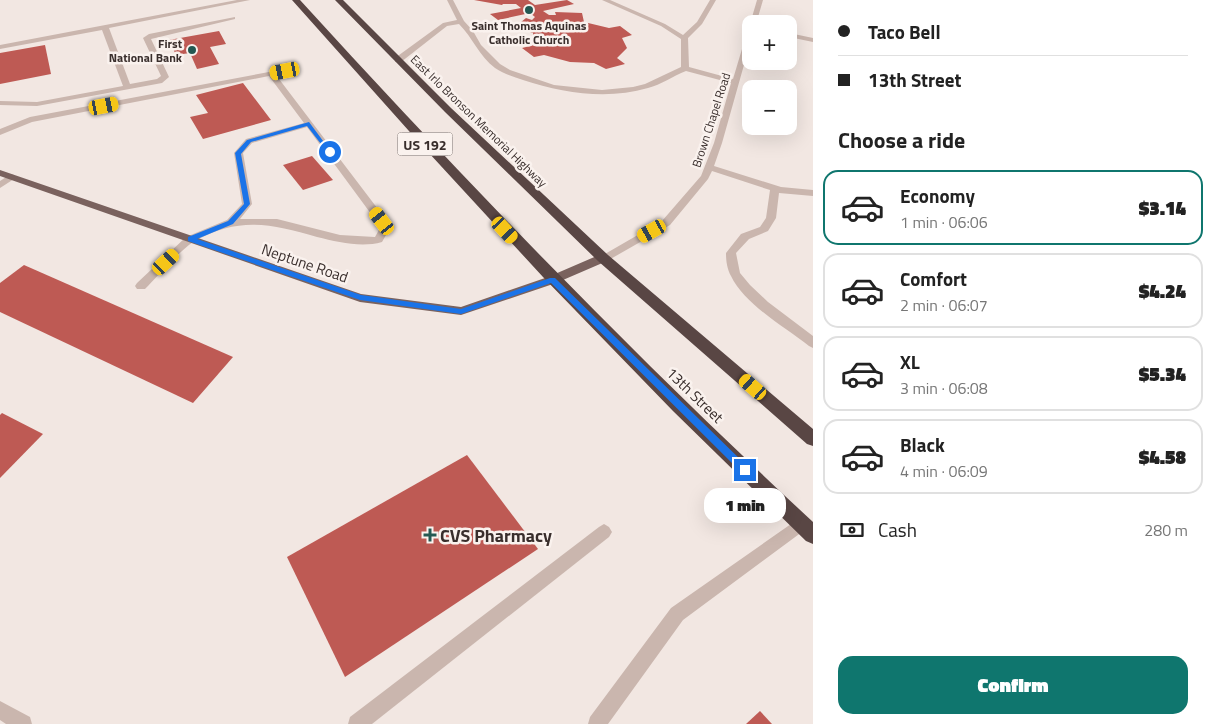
<!DOCTYPE html>
<html lang="en">
<head>
<meta charset="utf-8">
<style>
  body { margin:0; font-family:"Titillium Web",sans-serif; background:#f6f6f6; color:#222; height:100vh; display:flex; flex-direction:column; font-size:19px; white-space:nowrap }
  * { box-sizing:border-box; margin:0 }
  p { font-size:16px; color:#767676 }
  .icon { flex:none; width:28px; height:28px; fill:none; stroke:currentColor; stroke-width:2; stroke-linecap:round; stroke-linejoin:round }
  .map { position:relative; flex:1; overflow:hidden }
  .side { display:flex; flex-direction:column; background:#fff; width:400px }
  .side>* { flex:none }
  .top-card { display:grid; align-content:center; height:110px; padding:0 25px; background:#fff }
  .tools { position:absolute; left:742px; top:15px; display:grid; gap:10px }
  .tools a { display:grid; place-items:center; width:55px; height:55px; border-radius:10px; background:#fff; box-shadow:0 5px 20px #0002; font-size:25px }
  .end { position:absolute; width:22px; height:22px; margin:-11px; border:6px solid #1a73e8; background:#fff; box-shadow:0 0 0 2px #fff }
  .from { border-radius:50% }
  .bubble { position:absolute; height:35px; border-radius:15px; background:#fff; box-shadow:0 5px 20px #0002; font-size:16px; font-weight:800; line-height:35px; text-align:center }
  .car { position:absolute; width:15px; height:30px; margin:-15px -8px; border-radius:6px; box-shadow:0 0 4px 1px #0007; background:linear-gradient(#f5c518 24%,#345 0 40%,#f5c518 0 76%,#345 0 86%,#f5c518 0) }
  .top-card b { display:flex; align-items:center; gap:18px; height:48px; font-size:19px }
  .top-card b+b { border-top:1px solid #e0e0e0 }
  .top-card i { width:12px; height:12px; background:#222 }
  ul { padding:0; list-style:none }
  li { display:flex; align-items:center; gap:15px; height:75px; margin:0 10px 8px; padding:0 15px; border:2px solid #e0e0e0; border-radius:15px }
  li div { flex:1 }
  li b { display:block; font-size:19px }
  li em { font-style:normal; font-weight:800 }
  li.selected { border-color:#0f766e }
  li>.icon { width:45px; height:45px; stroke-width:1.5 }
  h2 { padding:0 25px; font-size:22px; line-height:60px }
  .pay { display:flex; align-items:center; gap:12px; height:55px; padding:0 25px; font-size:19px }
  .pay p { margin-inline-start:auto }
  .action { display:flex; gap:10px; margin-top:auto; padding:10px 25px }
  .action a { flex:1; height:58px; border-radius:15px; background:#0f766e; color:#fff; font-size:20px; font-weight:800; line-height:58px; text-align:center }
  main { display:flex; flex:1; min-height:0 }
  .map>svg:first-child { display:block }
  .building { fill:#be5a54 }
  .lines { fill:none; stroke-linecap:round; stroke-linejoin:round }
  .minor { fill:#cab6ae; fill-rule:evenodd }
  .major { fill:#7a625e; fill-rule:evenodd }
  .highway { fill:#594644; fill-rule:evenodd }
  .route { fill:#1a73e8 }
  .poi-dot { fill:#245852; stroke:#faf2ee; stroke-width:2 }
  .labels { text-anchor:middle; dominant-baseline:central; stroke-width:5; stroke-linejoin:round; paint-order:stroke }
  .far-poi-label { font-size:12px; font-weight:bold; fill:#392e2c; stroke:#faf2ee }
  .far-street-label { font-size:12px; fill:#392e2c; stroke:#faf2ee }
  .shield { fill:#faf2ee; stroke:#736966; stroke-width:1 }
  .shield-label { font-size:14px; font-weight:bold; fill:#392e2c }
  .street-label { font-size:15px; fill:#392e2c; stroke:#faf2ee }
  .near-poi-label { font-size:18px; font-weight:bold; fill:#392e2c; stroke:#faf2ee; text-anchor:start }
</style>
</head>
<body>
<main>
<div class="map">
<svg width="813" height="724" viewBox="0 0 813 724">
  <rect width="100%" height="100%" fill="#f2e7e2"/>
  <g class="building">
    <polygon points="474,0 528,0 535,5 567,0 574,4 543,11 549,15 556,15 555,12 582,13 584,22 609,28 620,26 632,35 622,38 627,48 617,58 625,64 606,69 594,63 570,62 544,55 534,57 522,48 534,45 533,33 515,27 526,18 532,20 535,17 530,13 498,20 490,14 521,8 516,4 503,4 502,5"/>
    <polygon points="219,31 226,44 210,47 219,64 197,69 190,53 176,55 169,40"/>
    <polygon points="45,45 51,74 0,84 0,53"/>
    <polygon points="243,83 271,120 203,139 190,117 208,113 196,95"/>
    <polygon points="312,156 333,180 303,190 283,165"/>
    <polygon points="24,265 233,357 193,403 0,312 0,283"/>
    <polygon points="2,413 43,434 0,478 0,415"/>
    <polygon points="467,455 538,549 345,677 287,557"/>
    <polygon points="760,711 772,724 746,724"/>
  </g>
  <g class="lines">
    <g class="minor">
      <polygon points="237,0 250,0 109,28 130,84 157,79 161,76 143,38 149,34 235,17 235,19 151,39 169,77 162,83 37,106 0,105 0,101 37,102 123,86 102,30 0,49 0,45"/>
      <path d="M447,0H453L464,21L473,31L481,45L500,64L510,70L554,85L602,90L633,87L645,84L681,67V39L661,26L602,0H610L665,24L683,35L697,22L710,0H716L702,24L688,38L689,67L733,79L748,29L751,27V40L722,143L714,166L781,187L813,190V196L779,193L776,218L768,231L749,239L736,253L740,273L750,285L768,302L813,336V348L809,346C785,327 744,304 731,276C727,269 726,261 726,253L741,234L760,227L766,218L770,190L712,171L708,179L670,225L607,261L603,262L598,258L662,221L701,176L714,143L731,83L686,71C673,76 661,85 648,88C607,100 563,93 523,80C514,77 504,74 495,68C479,56 473,38 459,24L447,26L401,62H395V58L443,23L457,20Z"/>
      <polygon points="757,0 763,0 756,24 751,24 751,26 750,24"/>
      <polygon points="789,33 813,38 813,42 789,37"/>
      <path d="M285,69L289,71L288,73L276,75L387,221L390,228L382,242C361,248 338,242 317,237C272,224 239,216 195,241C182,248 157,277 145,289H137L135,286L137,283L186,237L227,220L242,204L234,153L246,139L304,123L269,76L32,122L0,135V129L30,117ZM307,127L377,222L380,228L375,237L340,235L277,219H240L252,204L243,153L252,143Z"/>
      <polygon points="11,174 14,175 14,179 0,188 0,181"/>
      <polygon points="801,517 806,519 809,524 806,529 683,620 608,724 588,724 590,717 671,608"/>
      <polygon points="604,524 609,527 612,532 609,537 372,724 348,724 350,717 599,527"/>
      <polygon points="0,701 30,717 32,724 6,724 0,720"/>
    </g>
    <polygon class="major" points="0,170 361,294 461,307 548,277 599,255 603,254 608,258 607,261 556,283 461,315 360,302 0,176"/>
    <g class="highway">
      <path d="M292,0H300C465,181 634,356 813,522V544L806,541L673,411L543,277L417,140Z"/>
      <polygon points="335,0 343,0 451,108 608,255 813,429 813,446 807,444 598,261 445,112"/>
    </g>
  </g>
  <polygon class="route" points="309,122 332,153 328,153 307,126 251,142 241,154 250,204 233,224 197,239 361,295 461,309 550,278 555,278 748,467 748,473 742,473 551,283 461,314 360,300 188,241 188,237 228,221 244,204 235,153 247,140"/>
  <g class="poi-dot">
    <circle cx="529" cy="10" r="5"/>
    <circle cx="192" cy="50" r="5"/>
    <path d="M427.5 527.5h5v5h5v5h-5v5h-5v-5h-5v-5h5z"/>
  </g>
  <g class="labels">
    <g class="far-poi-label">
      <text x="529" y="25">Saint Thomas Aquinas<tspan x="529" dy="14">Catholic Church</tspan></text>
      <text x="182" y="43" text-anchor="end">First<tspan x="182" dy="14">National Bank</tspan></text>
    </g>
    <g class="far-street-label">
      <text transform="translate(711 120) rotate(-72)">Brown Chapel Road</text>
      <text transform="translate(479 121) rotate(44)">East Irlo Bronson Memorial Highway</text>
    </g>
    <rect class="shield" x="397.5" y="132.5" width="55" height="23" rx="4"/>
    <g class="shield-label">
      <text x="425" y="144">US 192</text>
    </g>
    <g class="street-label">
      <text transform="translate(305 263) rotate(19)">Neptune Road</text>
      <text transform="translate(695 395) rotate(44)">13th Street</text>
    </g>
    <g class="near-poi-label">
      <text x="440" y="535">CVS Pharmacy</text>
    </g>
  </g>
</svg>
<div class="tools">
<a>+</a>
<a>−</a>
</div>
<i class="end from" style="left:330px;top:152px"></i>
<i class="end" style="left:745px;top:470px"></i>
<div class="bubble" style="left:704px;top:488px;width:82px">1 min</div>
<i class="car" style="left:285px;top:71px;rotate:259deg"></i>
<i class="car" style="left:104px;top:106px;rotate:79deg"></i>
<i class="car" style="left:382px;top:221px;rotate:323deg"></i>
<i class="car" style="left:505px;top:230px;rotate:137deg"></i>
<i class="car" style="left:652px;top:231px;rotate:241deg"></i>
<i class="car" style="left:166px;top:262px;rotate:47deg"></i>
<i class="car" style="left:753px;top:387px;rotate:311deg"></i>
</div>
<section class="side">
<div class="top-card">
<b><i class="from"></i>Taco Bell</b>
<b><i></i>13th Street</b>
</div>
<h2>Choose a ride</h2>
<ul>
<li class="selected"><svg class="icon" aria-label="car" viewBox="0 0 24 24"><path d="M5 17H2v-5l4-1 3-4h7l3 4 3 1v5h-3M9 17h6M6 11h13"/><circle cx="7" cy="17" r="2"/><circle cx="17" cy="17" r="2"/></svg><div><b>Economy</b><p>1 min · 06:06</p></div><em>$3.14</em></li>
<li><svg class="icon" aria-label="car" viewBox="0 0 24 24"><path d="M5 17H2v-5l4-1 3-4h7l3 4 3 1v5h-3M9 17h6M6 11h13"/><circle cx="7" cy="17" r="2"/><circle cx="17" cy="17" r="2"/></svg><div><b>Comfort</b><p>2 min · 06:07</p></div><em>$4.24</em></li>
<li><svg class="icon" aria-label="car" viewBox="0 0 24 24"><path d="M5 17H2v-5l4-1 3-4h7l3 4 3 1v5h-3M9 17h6M6 11h13"/><circle cx="7" cy="17" r="2"/><circle cx="17" cy="17" r="2"/></svg><div><b>XL</b><p>3 min · 06:08</p></div><em>$5.34</em></li>
<li><svg class="icon" aria-label="car" viewBox="0 0 24 24"><path d="M5 17H2v-5l4-1 3-4h7l3 4 3 1v5h-3M9 17h6M6 11h13"/><circle cx="7" cy="17" r="2"/><circle cx="17" cy="17" r="2"/></svg><div><b>Black</b><p>4 min · 06:09</p></div><em>$4.58</em></li>
</ul>
<div class="pay"><svg class="icon" aria-label="cash" viewBox="0 0 24 24"><path d="M3 7h18v10H3z"/><circle cx="12" cy="12" r="2"/></svg>Cash<p>280 m</p></div>
<div class="action"><a>Confirm</a></div>
</section>
</main>
</body>
</html>
